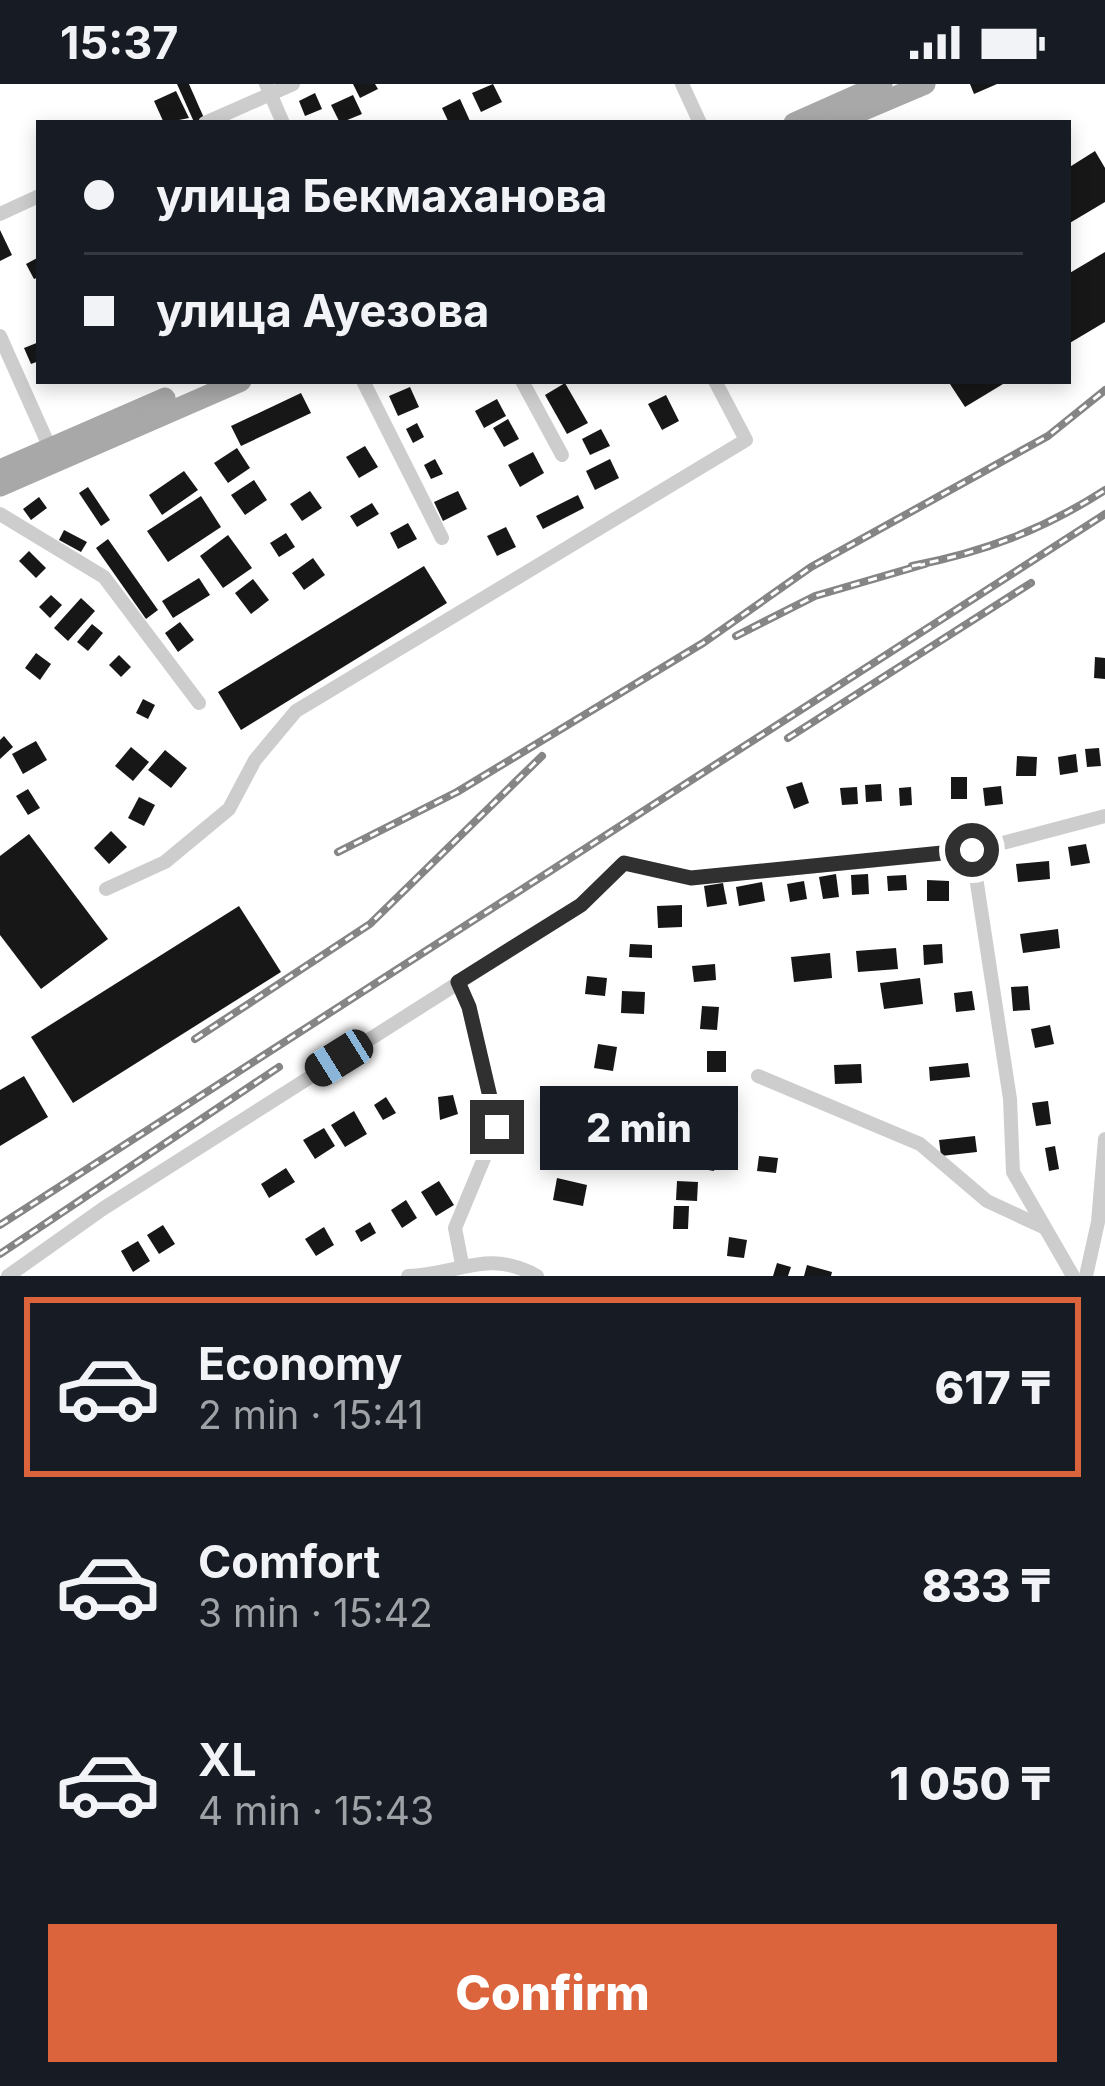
<!DOCTYPE html>
<html lang="en">
<head>
<meta charset="utf-8">
<style>
  body { margin:0; font-family:Inter,sans-serif; background:#20242c; color:#f1f3f6; height:100vh; display:flex; flex-direction:column; font-size:45px; white-space:nowrap }
  * { box-sizing:border-box; margin:0 }
  p { font-size:39px; color:#9ea1a6 }
  .icon { flex:none; width:66px; height:66px; fill:none; stroke:currentColor; stroke-width:2; stroke-linecap:round; stroke-linejoin:round }
  .map { position:relative; height:1192px; overflow:hidden }
  .side { display:flex; flex-direction:column; background:#171b24; flex:1 }
  .side>* { flex:none }
  .banner { position:absolute; left:36px; top:36px; width:1035px; height:264px; border-radius:0px; box-shadow:0 6px 18px #0003; display:grid; align-content:center; height:264px; padding:0 48px; background:#171b24 }
  .end { position:absolute; width:54px; height:54px; margin:-27px; border:15px solid #303030; background:#fff; box-shadow:0 0 0 6px #fff }
  .from { border-radius:50% }
  .bubble { position:absolute; height:84px; border-radius:0px; background:#171b24; box-shadow:0 6px 18px #0003; font-size:39px; font-weight:800; line-height:84px; text-align:center }
  .car { position:absolute; width:36px; height:72px; margin:-36px -18px; border-radius:15px; box-shadow:0 0 9px 3px #0007; background:linear-gradient(#222 24%,#8ab4d8 0 40%,#222 0 76%,#8ab4d8 0 86%,#222 0) }
  .banner b { display:flex; align-items:center; gap:42px; height:114px; font-size:45px }
  .banner b+b { border-top:3px solid #363941 }
  .banner i { width:30px; height:30px; background:#f1f3f6 }
  ul { padding:21px 0 0; list-style:none }
  li { display:flex; align-items:center; gap:36px; height:180px; margin:0 24px 18px; padding:0 24px; border:6px solid transparent; border-radius:0px }
  li div { flex:1 }
  li b { display:block; font-size:45px }
  li em { font-style:normal; font-weight:800 }
  li.selected { border-color:#db643d }
  li>.icon { width:108px; height:108px; stroke-width:1.5 }
  .button { display:flex; gap:24px; margin-top:auto; padding:24px 48px }
  .button a { flex:1; height:138px; border-radius:0px; background:#db643d; color:#fff; font-size:48px; font-weight:800; line-height:138px; text-align:center }
  .status { display:flex; justify-content:space-between; align-items:center; height:84px; padding:0 60px; background:#171b24; direction:ltr }
  .status svg { height:33px; fill:currentColor }
  .map>svg:first-child { display:block }
  .building { fill:#171717 }
  .lines { fill:none; stroke-linecap:round; stroke-linejoin:round }
  .street { stroke:#cdcdcd; stroke-width:14 }
  .primary { stroke:#a8a8a8; stroke-width:21 }
  .rail-casing { stroke:#858585; stroke-width:8 }
  .rail { stroke:#fff; stroke-width:3; stroke-dasharray:9; stroke-linecap:butt }
  .route { stroke:#303030; stroke-width:15 }
</style>
</head>
<body>
<div class="status"><b>15:37</b><svg viewBox="0 0 49 12"><path d="M0 12V9h3v3zM5 12V6h3v6zM10 12V3h3v9zM15 12V0h3v12zM26 1h20v11H26zM47 4h2v5h-2z"/></svg></div>
<div class="map">
<svg width="1105" height="1192" viewBox="0 0 1105 1192">
  <rect width="100%" height="100%" fill="#fff"/>
  <g class="building">
    <polygon points="177,0 189,0 204,34 194,38"/>
    <polygon points="353,0 375,0 378,5 360,14"/>
    <polygon points="493,0 502,18 481,28 472,9"/>
    <polygon points="970,0 997,0 974,10"/>
    <polygon points="176,7 189,34 164,39 154,17"/>
    <polygon points="315,9 322,25 305,32 299,17"/>
    <polygon points="353,11 362,30 340,39 331,21"/>
    <polygon points="460,15 470,37 449,39 442,24"/>
    <polygon points="1095,67 1105,84 1105,118 1068,140 1068,84"/>
    <polygon points="0,146 12,171 0,177"/>
    <polygon points="1105,168 1105,238 1068,260 1068,190"/>
    <polygon points="39,173 39,193 34,195 26,180"/>
    <polygon points="39,258 39,277 31,280 24,264"/>
    <polygon points="948,297 1008,297 965,323"/>
    <polygon points="565,299 588,339 567,350 545,311"/>
    <polygon points="410,303 419,323 398,332 389,312"/>
    <polygon points="301,309 311,329 241,362 231,342"/>
    <polygon points="666,311 679,337 662,346 648,320"/>
    <polygon points="497,315 506,332 484,344 475,327"/>
    <polygon points="508,335 519,355 504,363 493,344"/>
    <polygon points="417,339 424,353 413,359 406,345"/>
    <polygon points="601,345 610,362 590,371 582,355"/>
    <polygon points="365,362 378,383 359,394 346,373"/>
    <polygon points="237,364 250,384 228,399 214,379"/>
    <polygon points="533,368 544,389 520,403 508,381"/>
    <polygon points="435,375 443,390 431,395 424,381"/>
    <polygon points="610,375 619,394 595,406 586,387"/>
    <polygon points="184,387 198,406 162,431 149,411"/>
    <polygon points="254,396 267,416 245,431 231,411"/>
    <polygon points="88,403 110,436 101,442 79,409"/>
    <polygon points="310,407 322,424 302,437 290,420"/>
    <polygon points="458,407 467,425 443,437 434,418"/>
    <polygon points="578,411 584,424 543,445 536,432"/>
    <polygon points="201,412 221,443 168,478 147,447"/>
    <polygon points="39,413 47,424 31,436 23,425"/>
    <polygon points="372,419 379,430 357,443 350,432"/>
    <polygon points="408,439 417,455 398,465 390,449"/>
    <polygon points="506,443 516,463 497,472 487,452"/>
    <polygon points="64,446 87,458 81,468 59,456"/>
    <polygon points="286,449 295,463 279,473 270,459"/>
    <polygon points="228,451 252,484 223,504 200,472"/>
    <polygon points="108,455 158,526 146,535 96,464"/>
    <polygon points="29,467 46,484 36,494 19,477"/>
    <polygon points="313,474 325,491 304,506 292,489"/>
    <polygon points="424,482 447,519 241,646 218,608"/>
    <polygon points="199,494 210,511 173,534 162,517"/>
    <polygon points="253,495 269,516 251,530 235,509"/>
    <polygon points="51,511 62,521 50,534 39,523"/>
    <polygon points="81,514 95,527 68,557 54,544"/>
    <polygon points="180,538 194,556 178,568 165,549"/>
    <polygon points="92,540 103,549 88,567 77,558"/>
    <polygon points="36,569 51,580 40,596 25,584"/>
    <polygon points="119,571 131,583 121,593 109,581"/>
    <polygon points="1095,573 1105,574 1105,595 1094,594"/>
    <polygon points="143,615 155,621 148,635 136,629"/>
    <polygon points="4,652 13,663 0,675 0,656"/>
    <polygon points="36,657 47,676 23,690 12,670"/>
    <polygon points="131,663 149,678 133,697 115,682"/>
    <polygon points="1099,664 1101,682 1087,683 1085,665"/>
    <polygon points="165,666 187,684 171,704 148,686"/>
    <polygon points="1076,670 1078,688 1060,691 1058,673"/>
    <polygon points="1017,672 1037,673 1036,692 1016,692"/>
    <rect x="951" y="693" width="16" height="22"/>
    <polygon points="802,698 809,719 794,725 786,703"/>
    <polygon points="881,700 882,717 866,718 865,701"/>
    <polygon points="1001,702 1003,720 985,722 983,704"/>
    <polygon points="857,703 858,720 842,721 840,704"/>
    <polygon points="911,703 912,721 900,722 899,704"/>
    <polygon points="28,705 40,724 28,731 16,712"/>
    <polygon points="139,713 155,721 144,742 128,734"/>
    <polygon points="111,747 127,763 109,780 94,764"/>
    <polygon points="29,750 108,855 41,905 0,851 0,772"/>
    <polygon points="1086,760 1090,779 1071,782 1068,763"/>
    <polygon points="1049,777 1050,795 1018,798 1016,780"/>
    <polygon points="836,790 839,813 823,815 819,793"/>
    <polygon points="868,790 869,810 852,811 851,791"/>
    <polygon points="906,791 907,806 888,807 887,792"/>
    <polygon points="927,796 949,797 949,817 927,817"/>
    <polygon points="804,797 807,815 790,818 787,800"/>
    <polygon points="762,798 765,817 739,822 736,803"/>
    <polygon points="723,799 727,820 707,823 704,802"/>
    <polygon points="682,821 682,843 658,844 657,822"/>
    <polygon points="239,822 281,888 73,1019 31,953"/>
    <polygon points="1058,845 1060,864 1023,869 1020,850"/>
    <polygon points="630,860 652,861 652,874 629,873"/>
    <polygon points="942,860 943,879 924,881 923,861"/>
    <polygon points="896,864 898,885 858,888 856,867"/>
    <polygon points="830,869 832,894 794,898 791,873"/>
    <polygon points="715,880 716,896 694,898 692,882"/>
    <polygon points="587,892 607,894 605,912 585,910"/>
    <polygon points="920,894 923,920 884,925 880,899"/>
    <polygon points="1028,902 1030,926 1013,927 1011,903"/>
    <polygon points="622,907 645,908 644,930 621,929"/>
    <polygon points="972,907 975,926 956,928 954,909"/>
    <polygon points="702,922 719,923 717,946 700,945"/>
    <polygon points="1050,941 1054,960 1035,964 1031,945"/>
    <polygon points="598,960 617,963 613,987 594,984"/>
    <rect x="707" y="967" width="19" height="21"/>
    <polygon points="968,979 970,993 930,997 929,983"/>
    <polygon points="861,980 862,999 835,1000 834,981"/>
    <polygon points="24,992 48,1033 0,1062 0,1006"/>
    <polygon points="453,1011 458,1030 440,1036 438,1013"/>
    <polygon points="386,1013 396,1029 383,1036 374,1021"/>
    <polygon points="1048,1017 1051,1040 1036,1042 1032,1019"/>
    <polygon points="354,1027 367,1050 345,1063 331,1041"/>
    <polygon points="695,1027 711,1030 708,1049 692,1047"/>
    <polygon points="587,1042 613,1046 610,1065 584,1060"/>
    <polygon points="324,1044 335,1062 315,1075 303,1056"/>
    <polygon points="975,1052 977,1068 941,1072 939,1056"/>
    <polygon points="1055,1062 1059,1085 1049,1087 1045,1064"/>
    <polygon points="694,1066 717,1070 714,1087 691,1083"/>
    <polygon points="759,1072 778,1074 776,1089 757,1087"/>
    <polygon points="286,1084 295,1098 269,1114 261,1100"/>
    <polygon points="557,1094 587,1101 583,1122 553,1116"/>
    <polygon points="439,1097 454,1121 436,1132 421,1108"/>
    <polygon points="677,1097 698,1098 697,1117 676,1116"/>
    <polygon points="406,1116 417,1134 402,1144 391,1126"/>
    <polygon points="674,1122 689,1122 688,1145 673,1145"/>
    <polygon points="370,1138 376,1149 361,1158 355,1147"/>
    <polygon points="163,1141 175,1160 159,1170 147,1151"/>
    <polygon points="324,1143 334,1161 316,1172 305,1155"/>
    <polygon points="729,1153 747,1156 744,1174 727,1172"/>
    <polygon points="138,1157 150,1177 133,1188 121,1167"/>
    <polygon points="777,1179 791,1183 788,1192 773,1192"/>
    <polygon points="807,1181 832,1188 831,1192 804,1192"/>
  </g>
  <g class="lines">
    <g class="street">
      <polyline points="266,0 283,39"/>
      <polyline points="682,0 700,39"/>
      <polyline points="205,39 293,0"/>
      <polyline points="0,130 39,112"/>
      <polyline points="0,252 50,364"/>
      <polyline points="363,297 442,454"/>
      <polyline points="522,297 562,371"/>
      <polyline points="0,430 104,493 199,619"/>
      <polyline points="972,767 1010,1015 1013,1088 1073,1192"/>
      <polyline points="106,805 165,778 229,725 255,676 296,627 746,356 715,297"/>
      <polyline points="458,897 469,923 497,1043 455,1144 462,1180"/>
      <polyline points="758,992 920,1060 987,1117 1043,1143"/>
      <polyline points="8,1192 104,1124 581,821 624,779 691,794 972,767 1105,732"/>
      <path d="M408,1192C458,1191 487,1164 537,1192"/>
      <polyline points="1086,1192 1098,1138 1105,1055"/>
    </g>
    <g class="primary">
      <polyline points="794,39 882,0"/>
      <polyline points="833,39 925,0"/>
      <polyline points="0,386 165,314"/>
      <polyline points="0,402 241,297"/>
    </g>
    <g class="rail-casing">
      <g id="rail">
        <path d="M912,482C984,468 1043,446 1105,406"/>
        <polyline points="736,552 815,512 925,480"/>
        <polyline points="788,654 1031,499"/>
        <polyline points="338,768 457,708 703,559 811,483 1048,352 1105,306"/>
        <polyline points="195,955 370,840 542,672"/>
        <polyline points="0,1141 1105,430"/>
        <polyline points="0,1170 279,983"/>
      </g>
    </g>
    <use href="#rail" class="rail"/>
  </g>
  <g class="lines">
    <polyline class="route" points="497,1043 469,923 458,898 581,821 624,779 691,794 972,766"/>
  </g>
</svg>
<i class="end from" style="left:972px;top:766px"></i>
<i class="end" style="left:497px;top:1043px"></i>
<div class="bubble" style="left:540px;top:1002px;width:198px">2 min</div>
<i class="car" style="left:339px;top:974px;rotate:238deg"></i>
<div class="banner">
<b><i class="from"></i>улица Бекмаханова</b>
<b><i></i>улица Ауезова</b>
</div>
</div>
<section class="side">
<ul>
<li class="selected"><svg class="icon" aria-label="car" viewBox="0 0 24 24"><path d="M5 17H2v-5l4-1 3-4h7l3 4 3 1v5h-3M9 17h6M6 11h13"/><circle cx="7" cy="17" r="2"/><circle cx="17" cy="17" r="2"/></svg><div><b>Economy</b><p>2 min · 15:41</p></div><em>617 ₸</em></li>
<li><svg class="icon" aria-label="car" viewBox="0 0 24 24"><path d="M5 17H2v-5l4-1 3-4h7l3 4 3 1v5h-3M9 17h6M6 11h13"/><circle cx="7" cy="17" r="2"/><circle cx="17" cy="17" r="2"/></svg><div><b>Comfort</b><p>3 min · 15:42</p></div><em>833 ₸</em></li>
<li><svg class="icon" aria-label="car" viewBox="0 0 24 24"><path d="M5 17H2v-5l4-1 3-4h7l3 4 3 1v5h-3M9 17h6M6 11h13"/><circle cx="7" cy="17" r="2"/><circle cx="17" cy="17" r="2"/></svg><div><b>XL</b><p>4 min · 15:43</p></div><em>1 050 ₸</em></li>
</ul>
<div class="button"><a>Confirm</a></div>
</section>
</body>
</html>
